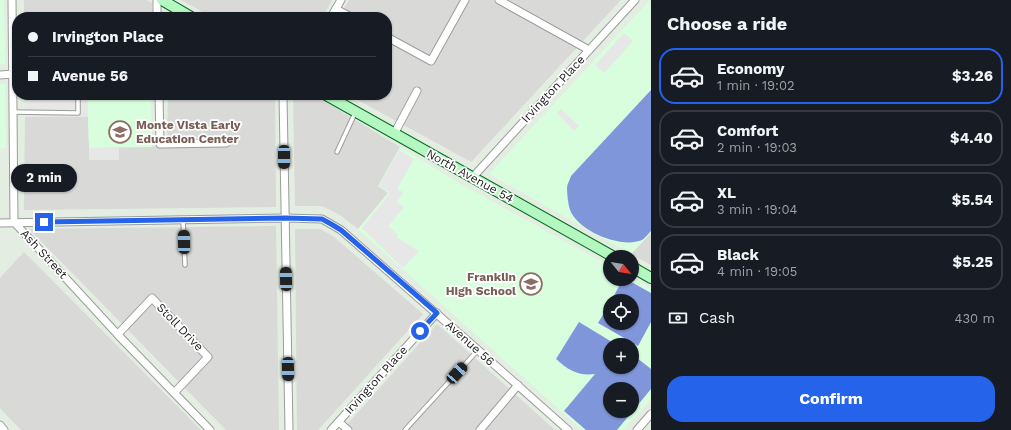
<!DOCTYPE html>
<html lang="en">
<head>
<meta charset="utf-8">
<style>
  body { margin:0; font-family:"Work Sans",sans-serif; background:#242831; color:#f1f3f6; height:100vh; display:flex; flex-direction:column; font-size:15px; white-space:nowrap }
  * { box-sizing:border-box; margin:0 }
  p { font-size:13px; color:#9ea1a6 }
  .icon { flex:none; width:22px; height:22px; fill:none; stroke:currentColor; stroke-width:2; stroke-linecap:round; stroke-linejoin:round }
  .map { position:relative; flex:1; overflow:hidden }
  .side { display:flex; flex-direction:column; background:#171b24; width:360px }
  .side>* { flex:none }
  .guide { position:absolute; left:12px; top:12px; width:380px; height:88px; border-radius:16px; box-shadow:0 1px 3px #0004; display:grid; align-content:center; height:88px; padding:0 16px; background:#171b24 }
  .needle { width:26px; rotate:120deg }
  .fabs { position:absolute; left:603px; top:250px; display:grid; gap:8px }
  .fabs a { display:grid; place-items:center; width:36px; height:36px; border-radius:50%; background:#171b24; box-shadow:0 1px 3px #0004; font-size:20px }
  .end { position:absolute; width:18px; height:18px; margin:-9px; border:5px solid #2563eb; background:#fff; box-shadow:0 0 0 2px #fff }
  .from { border-radius:50% }
  .bubble { position:absolute; height:28px; border-radius:14px; background:#171b24; box-shadow:0 1px 3px #0004; font-size:13px; font-weight:700; line-height:28px; text-align:center }
  .car { position:absolute; width:12px; height:24px; margin:-12px -6px; border-radius:5px; box-shadow:0 0 3px 1px #0007; background:linear-gradient(#222 24%,#8ab4d8 0 40%,#222 0 76%,#8ab4d8 0 86%,#222 0) }
  .guide b { display:flex; align-items:center; gap:14px; height:38px; font-size:15px }
  .guide b+b { border-top:1px solid #363941 }
  .guide i { width:10px; height:10px; background:#f1f3f6 }
  ul { padding:0; list-style:none }
  li { display:flex; align-items:center; gap:12px; height:56px; margin:0 8px 6px; padding:0 8px; border:2px solid #363941; border-radius:16px }
  li div { flex:1 }
  li b { display:block; font-size:15px }
  li em { font-style:normal; font-weight:700 }
  li.current { border-color:#2563eb }
  li>.icon { width:36px; height:36px; stroke-width:1.5 }
  h2 { padding:0 16px; font-size:18px; line-height:48px }
  .pay { display:flex; align-items:center; gap:10px; height:44px; padding:0 16px; font-size:15px }
  .pay p { margin-inline-start:auto }
  .cta { display:flex; gap:8px; margin-top:auto; padding:8px 16px }
  .cta a { flex:1; height:46px; border-radius:16px; background:#2563eb; color:#fff; font-size:16px; font-weight:700; line-height:46px; text-align:center }
  main { display:flex; flex:1; min-height:0 }
  .map>svg:first-child { display:block }
  .residential { fill:#d9d9d8 }
  .education { fill:#d9fede; fill-rule:evenodd }
  .pitch { fill:#8096db; fill-rule:evenodd }
  .parking { fill:#e7e7e7 }
  .lines { fill:none; stroke-linecap:round; stroke-linejoin:round }
  .lane-casing { stroke:#9c9c9c; stroke-width:5.5 }
  .street-casing { stroke:#9c9c9c; stroke-width:9 }
  .secondary-casing { stroke:#076d21; stroke-width:12 }
  .lane { stroke:#fff; stroke-width:3.5 }
  .street { stroke:#fff; stroke-width:7 }
  .secondary { stroke:#b4f7c1; stroke-width:10 }
  .route { stroke:#2563eb; stroke-width:5 }
  .labels { text-anchor:middle; dominant-baseline:central; stroke-width:3.5; stroke-linejoin:round; paint-order:stroke }
  .street-label { font-size:12px; fill:#1b1b1b; stroke:#fff }
  .education-label { font-size:12px; font-weight:bold; fill:#785e54; stroke:#fff; text-anchor:start }
</style>
</head>
<body>
<main>
<div class="map">
<svg width="651" height="430" viewBox="0 0 651 430">
  <rect width="100%" height="100%" fill="#e3ede1"/>
  <g class="residential">
    <polygon points="24,0 146,0 152,3 152,17 24,17"/>
    <polygon points="181,0 332,0 323,17 212,17"/>
    <polygon points="349,0 621,0 471,162 349,95 387,95 387,17 339,17"/>
    <polygon points="168,95 275,95 276,207 24,210 25,117 88,117 89,147 152,147 167,141"/>
    <polygon points="293,95 314,95 400,147 379,186 390,193 358,229 340,215 322,206 295,206"/>
    <polygon points="276,226 279,430 226,430 29,229"/>
    <polygon points="295,229 320,229 334,237 423,314 318,430 297,430"/>
    <polygon points="651,233 651,265 631,254"/>
    <polygon points="24,252 201,430 21,430 0,408 0,278"/>
    <polygon points="437,324 555,430 342,430"/>
  </g>
  <g class="education">
    <polygon points="0,0 4,0 5,64 0,64"/>
    <polygon points="650,0 651,233 631,254 489,174"/>
    <polygon points="0,84 5,84 6,148 0,148"/>
    <polygon points="25,95 151,95 152,147 89,148 88,117 25,117"/>
    <path d="M400,147L457,182L610,266V279L632,278L651,289V399L623,430H582L358,229L388,193L378,186ZM610,301H632V323H610ZM610,345H632V367H610ZM610,389H632V411H610Z"/>
  </g>
  <g class="pitch">
    <path d="M651,90V231C648,234 645,238 642,240C621,249 578,231 570,210C568,204 567,193 567,188C567,184 570,180 571,176Z"/>
    <polygon points="623,279 626,279 651,293 651,322 638,346 598,323 610,303 610,323 632,323 632,301 611,301"/>
    <path d="M579,322L617,345H610V367H632V354L651,369V389L617,430H586L564,411L595,374C579,376 569,371 556,359ZM610,389H632V411H610Z"/>
  </g>
  <g class="parking">
    <polygon points="624,33 633,41 604,73 595,65"/>
    <rect x="25" y="95" width="63" height="22"/>
    <polygon points="561,109 579,126 574,131 557,113"/>
    <rect x="89" y="148" width="30" height="12"/>
    <polygon points="399,150 414,159 397,189 403,192 397,202 404,207 388,226 398,235 396,237 419,251 403,268 362,228 390,193 379,186"/>
  </g>
  <g class="lines">
    <g class="lane-casing">
      <g id="lane">
        <polyline points="13,112 78,113 78,95"/>
        <polyline points="337,152 355,113"/>
        <polyline points="183,220 185,265"/>
        <polyline points="405,430 478,350"/>
      </g>
    </g>
    <g class="street-casing">
      <g id="street">
        <polyline points="12,0 14,222 119,336 210,430"/>
        <polyline points="157,0 157,17"/>
        <polyline points="499,0 589,50"/>
        <polyline points="336,9 351,17"/>
        <polyline points="331,17 341,0"/>
        <polyline points="387,37 431,61 465,0"/>
        <polyline points="0,75 13,74"/>
        <polyline points="159,95 160,144 226,143"/>
        <polyline points="283,95 289,430"/>
        <polyline points="394,134 417,91"/>
        <polyline points="472,178 635,0"/>
        <polyline points="0,223 285,218 322,219 341,230 478,350 568,430"/>
        <polyline points="118,334 152,298 208,357 175,392"/>
        <polyline points="339,422 348,430"/>
        <polyline points="0,425 4,430"/>
        <polyline points="331,430 437,313"/>
        <polyline points="480,430 518,385"/>
        <polyline points="637,430 651,414"/>
      </g>
    </g>
    <g class="secondary-casing">
      <g id="secondary">
        <polyline points="162,0 191,17"/>
        <polyline points="326,95 614,257"/>
        <polyline points="632,267 651,278"/>
      </g>
    </g>
    <use href="#lane" class="lane"/>
    <use href="#street" class="street"/>
    <use href="#secondary" class="secondary"/>
  </g>
  <g class="lines">
    <polyline class="route" points="44,222 285,218 322,219 331,224 341,230 437,313 420,331"/>
  </g>
  <defs>
    <g id="school-ring" transform="scale(1.15)"><circle r="9.5" fill="#fff" stroke="#8d6e63" stroke-width="1.5"/><path d="M0-5L7-2L0 1L-7-2ZM-4 1L0 2.5L4 1V4Q0 6-4 4Z" fill="#8d6e63"/></g>
  </defs>
  <g fill-rule="evenodd">
    <use href="#school-ring" x="120" y="132"/>
    <use href="#school-ring" x="531" y="284"/>
  </g>
  <g class="labels">
    <g class="street-label">
      <text transform="translate(553 89) rotate(-47)">Irvington Place</text>
      <text transform="translate(470 176) rotate(29)">North Avenue 54</text>
      <text transform="translate(44 254) rotate(47)">Ash Street</text>
      <text transform="translate(180 327) rotate(46)">Stoll Drive</text>
      <text transform="translate(470 343) rotate(42)">Avenue 56</text>
      <text transform="translate(376 380) rotate(-48)">Irvington Place</text>
    </g>
    <g class="education-label">
      <text x="136" y="125">Monte Vista Early<tspan x="136" dy="14">Education Center</tspan></text>
      <text x="516" y="277" text-anchor="end">Franklin<tspan x="516" dy="14">High School</tspan></text>
    </g>
  </g>
</svg>
<div class="fabs">
<a><svg class="needle" viewBox="-14 -14 28 28"><path d="M0-13l5 13h-10z" fill="#e53935"/><path d="M0 13l5-13h-10z" fill="#9ea1a6"/></svg></a>
<a><svg class="icon" aria-label="locate" viewBox="0 0 24 24"><circle cx="12" cy="12" r="6"/><path d="M12 2v4M12 18v4M2 12h4M18 12h4"/></svg></a>
<a>+</a>
<a>−</a>
</div>
<i class="end from" style="left:420px;top:331px"></i>
<i class="end" style="left:44px;top:222px"></i>
<div class="bubble" style="left:11px;top:164px;width:66px">2 min</div>
<i class="car" style="left:284px;top:157px;rotate:180deg"></i>
<i class="car" style="left:184px;top:242px;rotate:359deg"></i>
<i class="car" style="left:286px;top:279px;rotate:359deg"></i>
<i class="car" style="left:288px;top:369px;rotate:179deg"></i>
<i class="car" style="left:457px;top:373px;rotate:42deg"></i>
<div class="guide">
<b><i class="from"></i>Irvington Place</b>
<b><i></i>Avenue 56</b>
</div>
</div>
<section class="side">
<h2>Choose a ride</h2>
<ul>
<li class="current"><svg class="icon" aria-label="car" viewBox="0 0 24 24"><path d="M5 17H2v-5l4-1 3-4h7l3 4 3 1v5h-3M9 17h6M6 11h13"/><circle cx="7" cy="17" r="2"/><circle cx="17" cy="17" r="2"/></svg><div><b>Economy</b><p>1 min · 19:02</p></div><em>$3.26</em></li>
<li><svg class="icon" aria-label="car" viewBox="0 0 24 24"><path d="M5 17H2v-5l4-1 3-4h7l3 4 3 1v5h-3M9 17h6M6 11h13"/><circle cx="7" cy="17" r="2"/><circle cx="17" cy="17" r="2"/></svg><div><b>Comfort</b><p>2 min · 19:03</p></div><em>$4.40</em></li>
<li><svg class="icon" aria-label="car" viewBox="0 0 24 24"><path d="M5 17H2v-5l4-1 3-4h7l3 4 3 1v5h-3M9 17h6M6 11h13"/><circle cx="7" cy="17" r="2"/><circle cx="17" cy="17" r="2"/></svg><div><b>XL</b><p>3 min · 19:04</p></div><em>$5.54</em></li>
<li><svg class="icon" aria-label="car" viewBox="0 0 24 24"><path d="M5 17H2v-5l4-1 3-4h7l3 4 3 1v5h-3M9 17h6M6 11h13"/><circle cx="7" cy="17" r="2"/><circle cx="17" cy="17" r="2"/></svg><div><b>Black</b><p>4 min · 19:05</p></div><em>$5.25</em></li>
</ul>
<div class="pay"><svg class="icon" aria-label="cash" viewBox="0 0 24 24"><path d="M3 7h18v10H3z"/><circle cx="12" cy="12" r="2"/></svg>Cash<p>430 m</p></div>
<div class="cta"><a>Confirm</a></div>
</section>
</main>
</body>
</html>
